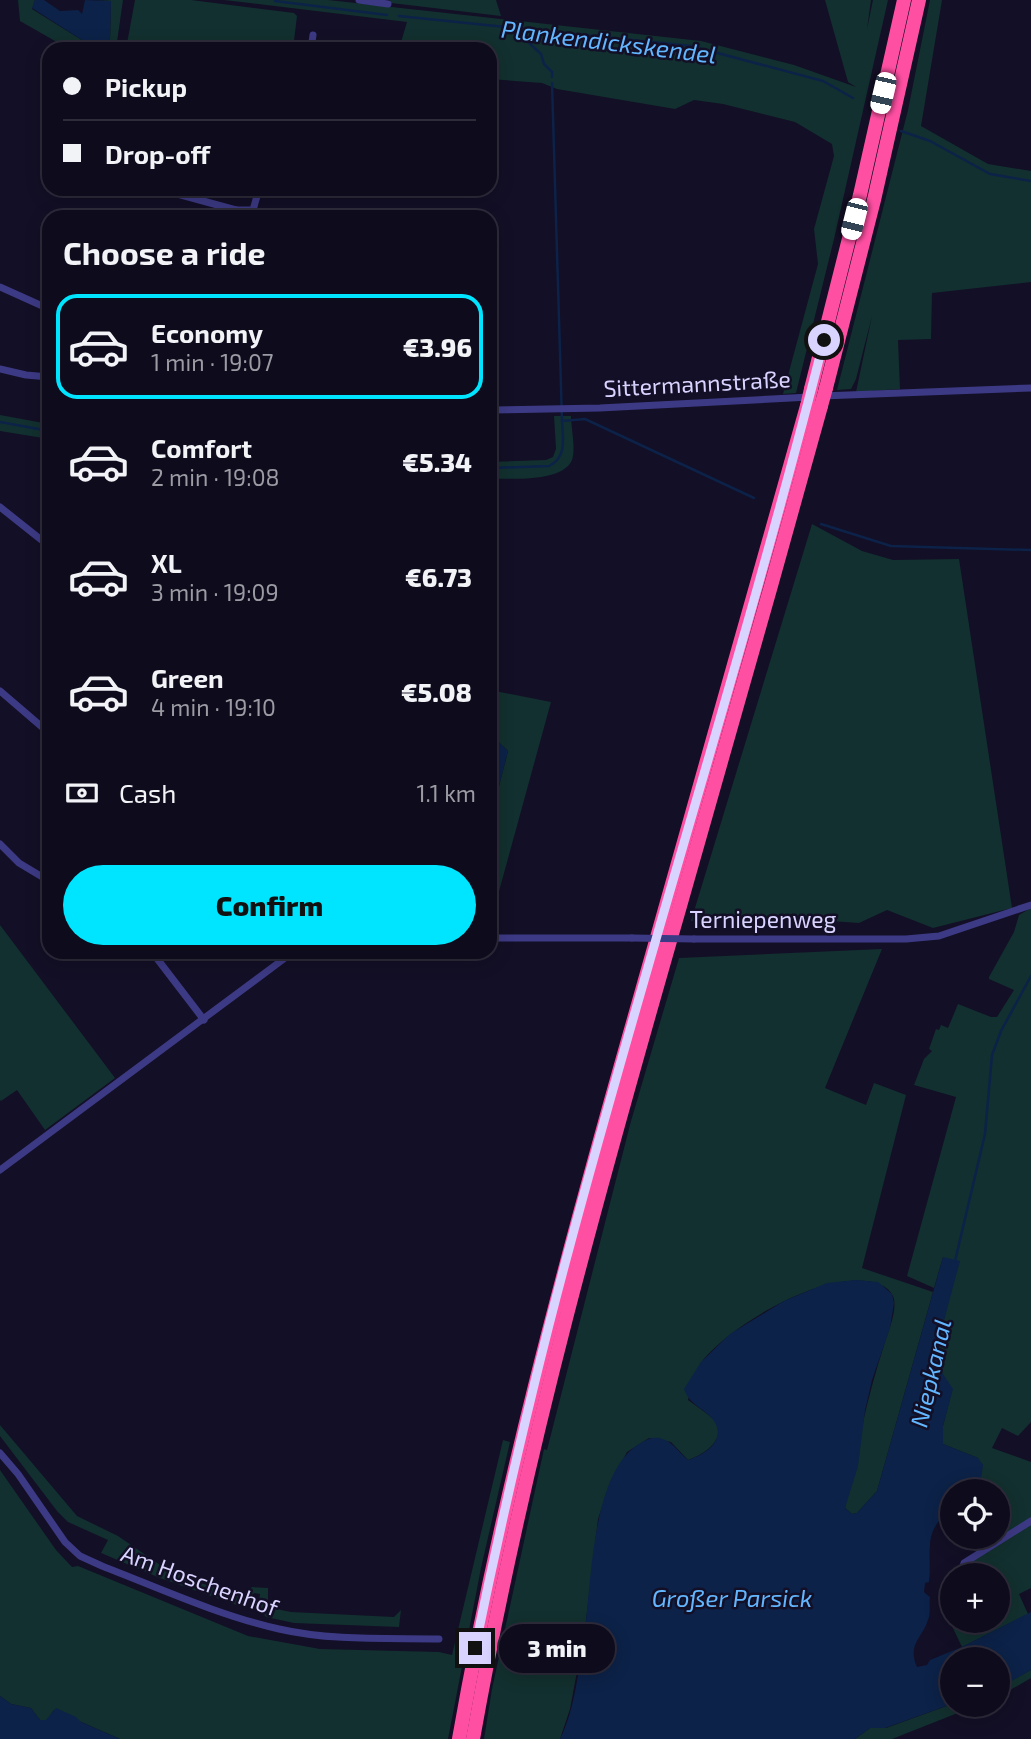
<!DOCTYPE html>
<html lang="en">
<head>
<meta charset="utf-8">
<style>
  body { margin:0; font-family:"Exo 2",sans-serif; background:#1c1929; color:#f1f3f6; height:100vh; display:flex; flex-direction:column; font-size:26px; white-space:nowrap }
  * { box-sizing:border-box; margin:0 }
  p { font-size:23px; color:#9b9ba3 }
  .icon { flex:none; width:38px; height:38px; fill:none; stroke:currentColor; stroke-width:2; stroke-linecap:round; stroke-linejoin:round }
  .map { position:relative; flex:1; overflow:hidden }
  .details { position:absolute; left:42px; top:210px; width:455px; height:749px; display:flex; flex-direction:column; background:#0e0b1c; border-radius:21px; box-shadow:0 4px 18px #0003,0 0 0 2px #2e2b3b }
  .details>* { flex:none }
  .top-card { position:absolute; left:42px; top:42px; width:455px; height:154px; border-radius:21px; box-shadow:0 4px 18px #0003,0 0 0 2px #2e2b3b; display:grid; align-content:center; height:154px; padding:0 21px; background:#0e0b1c }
  .tools { position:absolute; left:940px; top:1479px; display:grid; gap:14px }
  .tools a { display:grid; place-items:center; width:70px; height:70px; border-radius:50%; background:#0e0b1c; box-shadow:0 4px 18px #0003,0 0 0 2px #2e2b3b; font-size:35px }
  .end { position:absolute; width:32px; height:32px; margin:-16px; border:9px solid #d9d4ff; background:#111; box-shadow:0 0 0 4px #111 }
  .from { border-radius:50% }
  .bubble { position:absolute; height:49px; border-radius:24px; background:#0e0b1c; box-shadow:0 4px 18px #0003,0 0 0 2px #2e2b3b; font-size:23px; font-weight:800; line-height:49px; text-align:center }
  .car { position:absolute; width:21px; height:42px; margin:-21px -10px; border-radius:9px; box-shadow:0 0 5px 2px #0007; background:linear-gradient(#fff 24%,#345 0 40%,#fff 0 76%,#345 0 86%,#fff 0) }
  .top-card b { display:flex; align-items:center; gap:24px; height:66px; font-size:26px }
  .top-card b+b { border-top:2px solid #2e2b3b }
  .top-card i { width:18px; height:18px; background:#f1f3f6 }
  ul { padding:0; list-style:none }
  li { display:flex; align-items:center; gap:21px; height:105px; margin:0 14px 10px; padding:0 7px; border:4px solid transparent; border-radius:21px }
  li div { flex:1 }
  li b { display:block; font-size:26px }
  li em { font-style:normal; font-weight:800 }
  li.on { border-color:#00e5ff }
  li>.icon { width:63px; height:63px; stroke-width:1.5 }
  h2 { padding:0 21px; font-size:32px; line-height:84px }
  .pay { display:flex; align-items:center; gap:18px; height:77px; padding:0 21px; font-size:26px }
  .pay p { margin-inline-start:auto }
  .button { display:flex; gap:14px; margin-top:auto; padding:14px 21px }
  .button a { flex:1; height:80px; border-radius:42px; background:#00e5ff; color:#111; font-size:28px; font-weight:800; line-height:80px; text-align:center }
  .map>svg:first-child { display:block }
  .green { fill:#12302f }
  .water { fill:#0c2248 }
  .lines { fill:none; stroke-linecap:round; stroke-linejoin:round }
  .stream { stroke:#0c2248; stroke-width:2.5 }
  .minor { stroke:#3d3a85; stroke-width:7 }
  .motorway { stroke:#ff4fa3; stroke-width:14 }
  .minor-bridge { stroke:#3d3a85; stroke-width:7 }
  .motorway-bridge { stroke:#ff4fa3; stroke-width:14 }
  .route { stroke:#d9d4ff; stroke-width:9 }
  .labels { text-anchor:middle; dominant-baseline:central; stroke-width:5; stroke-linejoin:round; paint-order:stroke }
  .street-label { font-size:23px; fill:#d9d4ff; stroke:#130f26 }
  .water-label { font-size:24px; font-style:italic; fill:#62b6ff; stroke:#130f26 }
</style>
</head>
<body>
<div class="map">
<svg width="1031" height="1739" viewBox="0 0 1031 1739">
  <rect width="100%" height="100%" fill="#130f26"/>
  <g class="green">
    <polygon points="18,0 35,0 32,9 96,49 69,49 20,21"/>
    <polygon points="95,0 123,0 116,49 107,49 110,39 111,1"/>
    <polygon points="135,0 191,0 294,13 297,16 293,49 126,49"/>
    <polygon points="224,0 328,0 701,41 794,65 856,87 848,82 825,0 871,0 867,29 873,0 888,0 834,239 796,393 783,394 818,264 814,229 834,156 832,144 795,122 723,104 694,100 675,109 557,89 542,83 490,79 490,49 430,49 430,47 401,42 407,22"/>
    <polygon points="390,0 496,0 501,16 391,3"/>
    <polygon points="930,0 942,0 921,126 988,164 1031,171 1031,282 932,293 931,339 898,340 900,389 856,392 872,316 856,379 851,389 837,390 908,110"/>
    <polygon points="0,415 49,424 49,439 0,431"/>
    <path d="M554,416H571C571,428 576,448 572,460C562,483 511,478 490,479V462L546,460L553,457L556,449Z"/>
    <polygon points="812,524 862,551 893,560 959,559 1012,908 933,928 887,910 859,923 771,917 691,921"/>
    <polygon points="490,690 551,702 490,924 490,821 508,751 490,734"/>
    <polygon points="1031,908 1031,1422 1018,1436 1002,1428 992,1448 1031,1462 1031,1520 978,1554 969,1537 998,1536 998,1491 975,1491 980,1486 978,1458 943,1444 943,1426 952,1390 937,1365 939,1339 946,1311 943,1257 934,1288 907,1276 956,1097 914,1085 924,1059 932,1051 929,1049 936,1029 939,1030 941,1025 948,1028 958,1004 991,1017 997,1017 1014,990 989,979 989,977 1014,932 1019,915"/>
    <polygon points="0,925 115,1078 45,1130 17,1090 1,1101 0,1100"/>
    <path d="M882,949L825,1088L866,1105L874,1083L906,1095L862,1268L933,1292L877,1491L857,1513L852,1514L845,1508C856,1452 867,1397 885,1342C889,1330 898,1308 893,1296C888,1286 876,1282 866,1281C817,1275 734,1323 703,1360C695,1370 692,1388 688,1400C696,1406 704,1411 711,1417C731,1436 706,1454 688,1460L671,1442L649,1438L627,1452L610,1484L598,1519L585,1629L570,1709L560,1739H484L492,1689L544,1449L547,1450L631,1121L679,958Z"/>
    <polygon points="0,1425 77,1516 118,1536 166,1569 200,1583 245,1595 252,1587 268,1588 268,1603 281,1610 291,1612 394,1617 401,1610 399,1627 294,1623 266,1617 258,1607 260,1594 254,1593 245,1608 160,1578 101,1553 108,1540 68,1522 57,1511 0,1436"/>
    <polygon points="503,1440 510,1442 481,1568 448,1739 120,1739 54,1710 46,1721 40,1720 31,1708 11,1704 0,1696 0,1470 56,1550 72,1567 78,1566 248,1636 320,1649 439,1652 452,1655"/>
    <polygon points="1031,1524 1031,1588 1019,1594 1028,1614 962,1647 949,1620 952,1608 952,1620 998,1620 998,1575 961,1575 969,1562"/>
    <polygon points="1031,1670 1031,1678 998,1697 998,1678 1001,1677 1008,1682"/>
    <polygon points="952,1704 978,1705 892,1739 855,1739 870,1728 886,1728"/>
  </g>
  <g class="water">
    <polygon points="35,0 44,0 60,11 78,10 82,14 85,0 111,1 110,39 107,49 96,49 32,8"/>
    <polygon points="490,734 508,751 490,821"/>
    <path d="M943,1257L960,1261L939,1339L937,1365L953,1389L943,1426V1444L978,1458L983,1465L980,1486L975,1491H952C952,1515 936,1517 931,1537C928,1553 931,1567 929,1582L925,1583L924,1592L930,1597C929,1605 931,1613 928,1620C922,1639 907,1644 917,1667L927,1665L930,1660L962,1647L1031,1612V1670L1008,1683L1001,1677L998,1678V1659H952V1704L885,1728H870L855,1739H560C576,1707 579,1664 585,1629C592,1578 592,1473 639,1444C646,1440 651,1437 659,1438C672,1440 678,1452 688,1460C704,1455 727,1441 714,1421C704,1407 691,1407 684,1389L701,1362L730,1334L784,1301L827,1283L856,1280L878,1282L892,1294L894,1303L890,1328L872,1380L865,1411L858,1466L845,1508L852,1514L857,1513L877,1491Z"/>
    <polygon points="0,1696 11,1704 31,1708 40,1720 46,1720 56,1708 76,1717 81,1722 120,1739 0,1739"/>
  </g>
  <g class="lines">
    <g class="stream">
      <polyline points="275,1 387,15"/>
      <polyline points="399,16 691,46 823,81 853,98"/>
      <polyline points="514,29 541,54 544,64 552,72 552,77"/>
      <polyline points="552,83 562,421"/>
      <polyline points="901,131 930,141 990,174 1031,181"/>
      <polyline points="0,422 49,431"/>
      <path d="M490,468L549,466C567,457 563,439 562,421L585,419L754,498"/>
      <polyline points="821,524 891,546 1031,550"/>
      <polyline points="955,1261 985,1134 992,1055 1001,1031 1031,976"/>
    </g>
    <g class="minor">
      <polyline points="359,0 388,4"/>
      <polyline points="311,49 313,35"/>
      <polyline points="159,189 236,210"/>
      <polyline points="234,217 236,210 253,210 259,189"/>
      <polyline points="0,287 49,309"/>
      <polyline points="0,369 26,375 49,377"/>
      <polyline points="822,396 1031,388"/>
      <polyline points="490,410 600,408 810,397"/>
      <polyline points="0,507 49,546"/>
      <polyline points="0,691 49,733"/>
      <polyline points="0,844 19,863 49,881"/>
      <polyline points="490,938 632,938"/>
      <polyline points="694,939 906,939 939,936 1031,905"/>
      <polyline points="152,952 204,1020"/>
      <polyline points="0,1170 293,952"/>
      <path d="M0,1453L18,1474L65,1542L80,1556L102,1566C159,1588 220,1616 279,1629C331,1641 387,1638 439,1639"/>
      <polyline points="960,1575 964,1563 1031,1521"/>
      <polyline points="948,1613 952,1602"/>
    </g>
    <g class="motorway">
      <polyline points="826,388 874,200 919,0"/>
      <polyline points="811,389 860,195 904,0"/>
      <path d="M459,1739C501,1500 564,1266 630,1033C688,824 749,615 807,406"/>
      <path d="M473,1739C523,1457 601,1181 680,906C728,739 775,573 821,406"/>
    </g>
    <polyline class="minor-bridge" points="632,938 694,939"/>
    <g class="motorway-bridge">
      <polyline points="807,406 811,389"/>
      <polyline points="821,406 826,388"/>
    </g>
  </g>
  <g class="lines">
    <path class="route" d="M475,1648C503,1513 534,1378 570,1245C651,942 747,644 824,340"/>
  </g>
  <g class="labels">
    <g class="street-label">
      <text transform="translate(697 383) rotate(-3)">Sittermannstraße</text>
      <text x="763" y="919">Terniepenweg</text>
      <text transform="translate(200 1580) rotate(20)">Am Hoschenhof</text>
    </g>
    <g class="water-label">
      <text transform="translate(609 41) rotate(7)">Plankendickskendel</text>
      <text transform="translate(930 1373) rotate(-77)">Niepkanal</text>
      <text x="732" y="1597">Großer Parsick</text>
    </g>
  </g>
</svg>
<div class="tools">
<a><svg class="icon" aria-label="locate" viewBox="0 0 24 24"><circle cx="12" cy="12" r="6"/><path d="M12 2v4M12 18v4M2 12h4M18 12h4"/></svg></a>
<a>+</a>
<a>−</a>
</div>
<i class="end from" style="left:824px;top:340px"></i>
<i class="end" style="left:475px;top:1648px"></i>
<div class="bubble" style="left:499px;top:1624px;width:116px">3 min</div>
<i class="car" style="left:883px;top:93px;rotate:193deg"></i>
<i class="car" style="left:854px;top:219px;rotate:194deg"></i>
<div class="top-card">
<b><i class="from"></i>Pickup</b>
<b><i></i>Drop-off</b>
</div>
<section class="details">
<h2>Choose a ride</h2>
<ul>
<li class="on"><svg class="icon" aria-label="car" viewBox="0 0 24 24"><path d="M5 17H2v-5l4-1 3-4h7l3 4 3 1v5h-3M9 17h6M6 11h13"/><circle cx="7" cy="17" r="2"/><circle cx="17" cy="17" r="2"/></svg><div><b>Economy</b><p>1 min · 19:07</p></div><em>€3.96</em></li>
<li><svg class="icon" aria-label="car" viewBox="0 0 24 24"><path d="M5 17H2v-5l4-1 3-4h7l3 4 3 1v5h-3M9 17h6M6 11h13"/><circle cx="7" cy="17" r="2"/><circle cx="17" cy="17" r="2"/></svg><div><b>Comfort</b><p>2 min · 19:08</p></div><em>€5.34</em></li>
<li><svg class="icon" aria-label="car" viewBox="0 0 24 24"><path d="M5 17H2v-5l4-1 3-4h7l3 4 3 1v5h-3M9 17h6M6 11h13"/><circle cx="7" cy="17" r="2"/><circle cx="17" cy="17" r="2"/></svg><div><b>XL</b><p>3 min · 19:09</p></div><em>€6.73</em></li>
<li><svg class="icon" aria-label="car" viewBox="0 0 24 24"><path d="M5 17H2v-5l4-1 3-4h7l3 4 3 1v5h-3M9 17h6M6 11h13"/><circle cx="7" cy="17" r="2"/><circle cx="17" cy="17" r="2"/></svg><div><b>Green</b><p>4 min · 19:10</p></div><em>€5.08</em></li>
</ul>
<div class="pay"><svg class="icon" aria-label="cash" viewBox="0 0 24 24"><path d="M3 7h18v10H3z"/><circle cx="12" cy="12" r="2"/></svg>Cash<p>1.1 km</p></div>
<div class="button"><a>Confirm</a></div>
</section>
</div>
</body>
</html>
